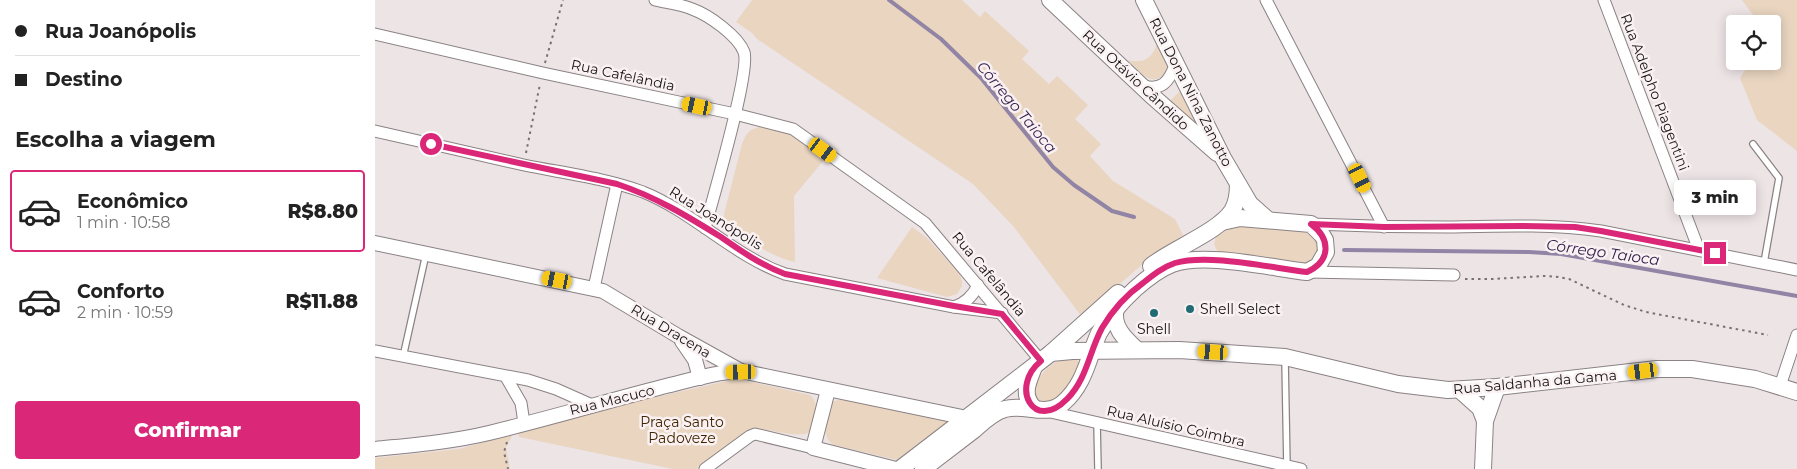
<!DOCTYPE html>
<html lang="pt">
<head>
<meta charset="utf-8">
<style>
  body { margin:0; font-family:Montserrat,sans-serif; background:#f2f2f2; color:#222; height:100vh; display:flex; flex-direction:column; font-size:19px; white-space:nowrap }
  * { box-sizing:border-box; margin:0 }
  p { font-size:16px; color:#767676 }
  .icon { flex:none; width:28px; height:28px; fill:none; stroke:currentColor; stroke-width:2; stroke-linecap:round; stroke-linejoin:round }
  .map { position:relative; flex:1; overflow:hidden }
  .details { display:flex; flex-direction:column; background:#fff; width:375px }
  .details>* { flex:none }
  .top-card { display:grid; align-content:center; height:110px; padding:0 15px; background:#fff }
  .tools { position:absolute; left:1351px; top:15px; display:grid; gap:10px }
  .tools a { display:grid; place-items:center; width:55px; height:55px; border-radius:5px; background:#fff; box-shadow:0 2px 12px #0003; font-size:25px }
  .end { position:absolute; width:22px; height:22px; margin:-11px; border:6px solid #db2777; background:#fff; box-shadow:0 0 0 2px #fff }
  .from { border-radius:50% }
  .bubble { position:absolute; height:35px; border-radius:5px; background:#fff; box-shadow:0 2px 12px #0003; font-size:16px; font-weight:800; line-height:35px; text-align:center }
  .car { position:absolute; width:15px; height:30px; margin:-15px -8px; border-radius:6px; box-shadow:0 0 4px 1px #0007; background:linear-gradient(#f5c518 24%,#345 0 40%,#f5c518 0 76%,#345 0 86%,#f5c518 0) }
  .top-card b { display:flex; align-items:center; gap:18px; height:48px; font-size:19px }
  .top-card b+b { border-top:1px solid #e0e0e0 }
  .top-card i { width:12px; height:12px; background:#222 }
  ul { padding:0; list-style:none }
  li { display:flex; align-items:center; gap:15px; height:82px; margin:0 10px 8px; padding:0 5px; border:2px solid transparent; border-radius:5px }
  li div { flex:1 }
  li b { display:block; font-size:19px }
  li em { font-style:normal; font-weight:800 }
  li.current { border-color:#db2777 }
  li>.icon { width:45px; height:45px; stroke-width:1.5 }
  h2 { padding:0 15px; font-size:22px; line-height:60px }
  .button { display:flex; gap:10px; margin-top:auto; padding:10px 15px }
  .button a { flex:1; height:58px; border-radius:5px; background:#db2777; color:#fff; font-size:20px; font-weight:800; line-height:58px; text-align:center }
  main { display:flex; flex:1; min-height:0 }
  .map>svg:first-child { display:block }
  .green { fill:#e9d5c0 }
  .lines { fill:none; stroke-linecap:round; stroke-linejoin:round }
  .stream { stroke:#9184a5; stroke-width:4 }
  .service-casing { stroke:#8a8284; stroke-width:8 }
  .minor-casing { stroke:#8a8284; stroke-width:13 }
  .tertiary-casing { stroke:#8a8284; stroke-width:16 }
  .secondary-casing { stroke:#8a8284; stroke-width:18 }
  .path { stroke:#777273; stroke-width:2; stroke-dasharray:2.5 4; stroke-linecap:butt }
  .service { stroke:#fff; stroke-width:5.5 }
  .minor { stroke:#fff; stroke-width:11 }
  .tertiary { stroke:#fff; stroke-width:14 }
  .secondary { stroke:#fff; stroke-width:16 }
  .route { stroke:#db2777; stroke-width:6 }
  .poi-dot { fill:#216b75; stroke:#faf1f3; stroke-width:2 }
  .labels { text-anchor:middle; dominant-baseline:central; stroke-width:5; stroke-linejoin:round; paint-order:stroke }
  .street-label { font-size:14px; fill:#151213; stroke:#faf1f3 }
  .poi-label { font-size:14px; fill:#151213; stroke:#faf1f3; text-anchor:start }
  .park-label { font-size:14px; fill:#412500; stroke:#faf1f3 }
  .water-label { font-size:15px; font-style:italic; fill:#35214e; stroke:#faf1f3 }
</style>
</head>
<body>
<main>
<section class="details">
<div class="top-card">
<b><i class="from"></i>Rua Joanópolis</b>
<b><i></i>Destino</b>
</div>
<h2>Escolha a viagem</h2>
<ul>
<li class="current"><svg class="icon" aria-label="car" viewBox="0 0 24 24"><path d="M5 17H2v-5l4-1 3-4h7l3 4 3 1v5h-3M9 17h6M6 11h13"/><circle cx="7" cy="17" r="2"/><circle cx="17" cy="17" r="2"/></svg><div><b>Econômico</b><p>1 min · 10:58</p></div><em>R$8.80</em></li>
<li><svg class="icon" aria-label="car" viewBox="0 0 24 24"><path d="M5 17H2v-5l4-1 3-4h7l3 4 3 1v5h-3M9 17h6M6 11h13"/><circle cx="7" cy="17" r="2"/><circle cx="17" cy="17" r="2"/></svg><div><b>Conforto</b><p>2 min · 10:59</p></div><em>R$11.88</em></li>
</ul>
<div class="button"><a>Confirmar</a></div>
</section>
<div class="map">
<svg width="1422" height="469" viewBox="0 0 1422 469">
  <rect width="100%" height="100%" fill="#ede4e6"/>
  <g class="green">
    <polygon points="377,0 587,0 605,17 610,11 654,51 647,59 674,84 682,76 713,105 700,119 726,144 715,156 738,181 800,219 808,235 778,255 707,317 639,227 598,184 382,39 377,33 361,22"/>
    <polygon points="1367,0 1422,0 1422,151 1382,120 1365,78 1376,61 1398,61 1398,24 1381,24 1381,19"/>
    <path d="M782,43L793,61L794,69C778,91 766,73 753,60C767,64 778,59 782,43Z"/>
    <polygon points="809,87 834,137 794,102"/>
    <path d="M384,127L410,132L420,137L449,160L419,196L420,262C394,256 375,241 353,225L349,221V214L367,144C371,134 373,130 384,127Z"/>
    <path d="M868,226L926,230C944,236 950,253 933,265L843,253L839,244L841,237L855,228Z"/>
    <polygon points="537,227 551,237 584,273 587,281 587,286 582,294 572,297 502,278"/>
    <path d="M691,358L701,359L705,364L686,400L665,403L658,395C663,375 671,365 691,358Z"/>
    <path d="M356,380H368L435,395C442,402 442,408 440,416C438,421 438,427 435,431C427,441 389,426 375,429L322,469H298L144,437L143,433L242,406Z"/>
    <path d="M466,399H471L576,422L527,460H522L459,445C444,436 452,416 457,402Z"/>
    <polygon points="138,434 131,447 135,469 0,469 0,458 84,449"/>
  </g>
  <g class="lines">
    <g class="stream">
      <polyline points="514,0 566,39 606,78 678,167 699,185 737,211 759,217"/>
      <polyline points="969,250 1154,252 1186,254 1422,296"/>
    </g>
    <g class="service-casing">
      <g id="service">
        <polyline points="1378,144 1404,178 1389,263"/>
        <polyline points="28,357 51,254"/>
        <polyline points="910,359 912,468"/>
        <polyline points="722,423 723,469"/>
      </g>
    </g>
    <g class="minor-casing">
      <g id="minor">
        <path d="M280,0C292,3 306,4 317,9C334,15 363,36 369,52C376,70 337,201 330,228"/>
        <polyline points="891,0 1009,227"/>
        <polyline points="1229,0 1324,250"/>
        <polyline points="0,34 168,73 360,114 418,129 550,223 666,361"/>
        <path d="M765,85C787,92 794,82 801,63"/>
        <path d="M0,131C50,142 99,154 149,165C188,173 230,178 268,192C318,212 359,256 410,274L579,307L627,313"/>
        <path d="M936,224C982,226 1027,227 1073,227C1124,226 1175,224 1226,231L1422,270"/>
        <polyline points="934,272 1079,275"/>
        <polyline points="219,288 242,184"/>
        <path d="M579,307C591,303 598,296 603,285"/>
        <polyline points="0,351 153,380 181,389 217,405"/>
        <polyline points="131,377 146,403 149,423"/>
        <polyline points="1405,386 1422,335"/>
        <polyline points="671,411 926,469"/>
        <polyline points="330,469 375,436 380,434 438,448"/>
      </g>
    </g>
    <g class="tertiary-casing">
      <g id="tertiary">
        <polyline points="0,243 228,291 303,336 366,371 592,418"/>
        <polyline points="307,341 320,360 325,378"/>
        <polyline points="453,390 438,448 521,469"/>
        <path d="M0,449C38,445 76,442 114,433C172,419 229,402 287,387C313,381 339,372 366,371"/>
      </g>
    </g>
    <g class="secondary-casing">
      <g id="secondary">
        <polyline points="675,0 776,95 842,153"/>
        <polyline points="769,0 848,158 875,204 893,220"/>
        <path d="M776,266C797,249 843,232 857,211C862,203 863,194 863,184"/>
        <path d="M741,308C736,326 750,339 762,350"/>
        <polyline points="676,353 697,351 804,350 910,357 1023,384 1073,390 1122,387 1282,369 1317,369 1380,379 1422,392"/>
        <path d="M659,367C653,382 646,395 659,408"/>
        <polyline points="1086,391 1105,408 1110,421"/>
        <polyline points="525,469 676,353 743,293"/>
        <path d="M548,469C565,456 582,443 599,430C608,422 618,412 630,409C650,403 671,418 688,403C710,384 713,358 724,333C733,317 746,302 760,289C770,280 784,269 797,264C830,252 897,268 932,272L943,266L951,252L950,240L947,235L936,224L865,218L847,222"/>
        <polyline points="1108,469 1110,421 1122,387"/>
      </g>
    </g>
    <g class="path">
      <polyline points="170,63 188,0"/>
      <polyline points="151,153 165,84"/>
      <polyline points="1090,279 1118,279 1170,276 1183,277 1194,279 1249,305 1271,312 1393,335"/>
      <polyline points="132,442 129,452 133,469"/>
    </g>
    <use href="#service" class="service"/>
    <use href="#minor" class="minor"/>
    <use href="#tertiary" class="tertiary"/>
    <use href="#secondary" class="secondary"/>
  </g>
  <g class="lines">
    <path class="route" d="M56,144L242,184C281,197 312,216 346,237C366,251 386,265 410,274L579,306L627,314L666,361C634,387 659,433 692,399C712,379 714,352 727,328C737,311 751,295 768,283C778,275 788,267 800,263C833,253 897,268 932,272C956,261 956,239 936,224L1009,227L1147,226L1200,227L1226,231L1340,253"/>
  </g>
  <g class="poi-dot">
    <circle cx="815" cy="309" r="5"/>
    <circle cx="779" cy="313" r="5"/>
  </g>
  <g class="labels">
    <g class="street-label">
      <text transform="translate(248 75) rotate(12)">Rua Cafelândia</text>
      <text transform="translate(761 80) rotate(43)">Rua Otávio Cândido</text>
      <text transform="translate(816 92) rotate(63)">Rua Dona Nina Zanotto</text>
      <text transform="translate(1280 92) rotate(69)">Rua Adelpho Piagentini</text>
      <text transform="translate(341 218) rotate(32)">Rua Joanópolis</text>
      <text transform="translate(614 274) rotate(50)">Rua Cafelândia</text>
      <text transform="translate(296 331) rotate(31)">Rua Dracena</text>
      <text transform="translate(1160 382) rotate(-5)">Rua Saldanha da Gama</text>
      <text transform="translate(237 400) rotate(-14)">Rua Macuco</text>
      <text transform="translate(801 426) rotate(13)">Rua Aluísio Coimbra</text>
    </g>
    <g class="poi-label">
      <text x="825" y="309">Shell Select</text>
      <text x="779" y="329" text-anchor="middle">Shell</text>
    </g>
    <g class="park-label">
      <text x="307" y="422">Praça Santo<tspan x="307" dy="16">Padoveze</tspan></text>
    </g>
    <g class="water-label">
      <text transform="translate(642 107) rotate(50)">Córrego Taioca</text>
      <text transform="translate(1228 252) rotate(8)">Córrego Taioca</text>
    </g>
  </g>
</svg>
<div class="tools">
<a><svg class="icon" aria-label="locate" viewBox="0 0 24 24"><circle cx="12" cy="12" r="6"/><path d="M12 2v4M12 18v4M2 12h4M18 12h4"/></svg></a>
</div>
<i class="end from" style="left:56px;top:144px"></i>
<i class="end" style="left:1340px;top:253px"></i>
<div class="bubble" style="left:1299px;top:180px;width:82px">3 min</div>
<i class="car" style="left:322px;top:106px;rotate:282deg"></i>
<i class="car" style="left:448px;top:150px;rotate:126deg"></i>
<i class="car" style="left:985px;top:178px;rotate:154deg"></i>
<i class="car" style="left:182px;top:280px;rotate:281deg"></i>
<i class="car" style="left:838px;top:352px;rotate:273deg"></i>
<i class="car" style="left:1268px;top:371px;rotate:263deg"></i>
<i class="car" style="left:366px;top:372px;rotate:269deg"></i>
</div>
</main>
</body>
</html>
